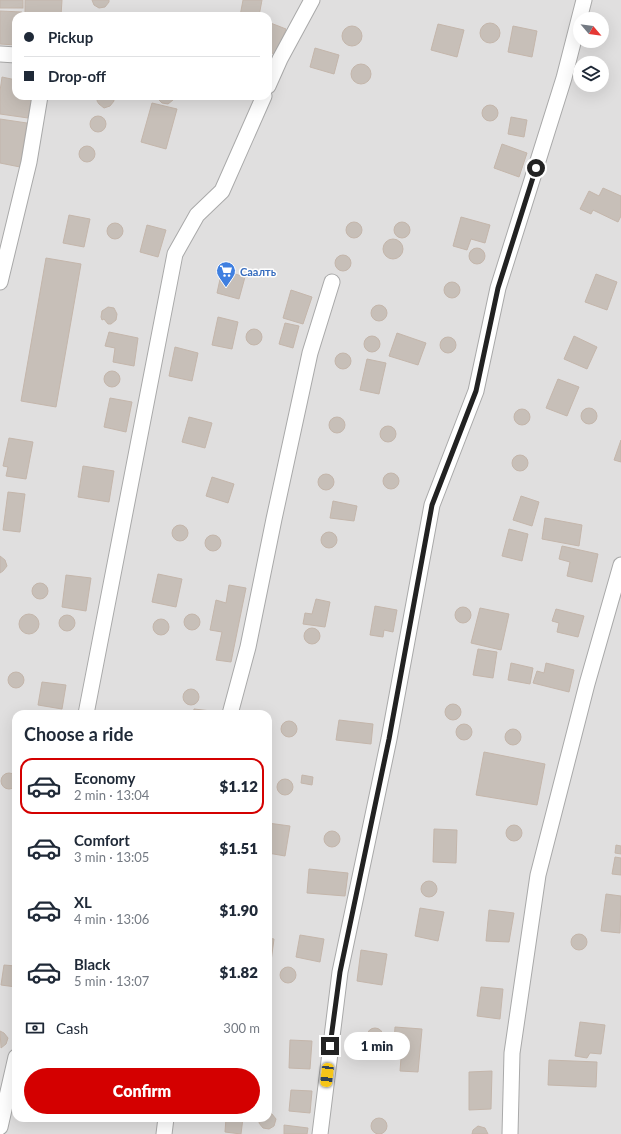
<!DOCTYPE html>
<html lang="en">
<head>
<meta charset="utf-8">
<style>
  body { margin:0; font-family:Lato,sans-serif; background:#f2f2f3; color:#1f2937; height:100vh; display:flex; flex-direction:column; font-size:15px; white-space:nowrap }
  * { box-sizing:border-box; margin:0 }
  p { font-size:13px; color:#747a83 }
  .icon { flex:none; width:22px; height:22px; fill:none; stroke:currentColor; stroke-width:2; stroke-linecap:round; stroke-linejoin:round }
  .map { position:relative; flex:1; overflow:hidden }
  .drawer { position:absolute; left:12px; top:710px; width:260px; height:412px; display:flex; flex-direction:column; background:#fff; border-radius:12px; box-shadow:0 4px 16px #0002 }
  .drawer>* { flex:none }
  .top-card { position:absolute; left:12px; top:12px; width:260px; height:88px; border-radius:12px; box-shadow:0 4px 16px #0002; display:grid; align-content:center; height:88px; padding:0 12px; background:#fff }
  .needle { width:26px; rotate:119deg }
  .tools { position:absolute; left:573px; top:12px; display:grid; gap:8px }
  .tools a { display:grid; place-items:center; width:36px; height:36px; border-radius:50%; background:#fff; box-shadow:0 4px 16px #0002; font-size:20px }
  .end { position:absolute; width:18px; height:18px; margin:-9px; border:5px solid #222; background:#fff; box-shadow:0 0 0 2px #fff }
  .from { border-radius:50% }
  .bubble { position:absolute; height:28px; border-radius:14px; background:#fff; box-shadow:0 4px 16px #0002; font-size:13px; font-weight:800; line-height:28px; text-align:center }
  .car { position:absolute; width:12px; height:24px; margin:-12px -6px; border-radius:5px; box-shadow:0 0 3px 1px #0007; background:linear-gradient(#f5c518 24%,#345 0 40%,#f5c518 0 76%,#345 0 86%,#f5c518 0) }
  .top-card b { display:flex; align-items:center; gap:14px; height:38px; font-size:15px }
  .top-card b+b { border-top:1px solid #e0e1e3 }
  .top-card i { width:10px; height:10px; background:#1f2937 }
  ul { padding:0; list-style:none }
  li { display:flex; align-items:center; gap:12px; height:56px; margin:0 8px 6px; padding:0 4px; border:2px solid transparent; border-radius:12px }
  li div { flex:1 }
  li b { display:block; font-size:15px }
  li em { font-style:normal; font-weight:800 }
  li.current { border-color:#d40000 }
  li>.icon { width:36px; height:36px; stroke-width:1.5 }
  h2 { padding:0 12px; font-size:18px; line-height:48px }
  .pay { display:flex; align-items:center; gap:10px; height:44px; padding:0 12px; font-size:15px }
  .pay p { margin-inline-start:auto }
  .primary-button { display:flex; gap:8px; margin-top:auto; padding:8px 12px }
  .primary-button a { flex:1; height:46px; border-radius:24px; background:#d40000; color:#fff; font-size:16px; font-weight:800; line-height:46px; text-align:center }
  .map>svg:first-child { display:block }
  .residential { fill:#e0dfdf; fill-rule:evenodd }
  .building { fill:#c7bfb8; stroke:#c4b6ab }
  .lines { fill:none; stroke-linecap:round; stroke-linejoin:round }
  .minor-casing { stroke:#a9a9a9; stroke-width:17 }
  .minor { stroke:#fff; stroke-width:15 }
  .route { stroke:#222; stroke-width:5 }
  .labels { text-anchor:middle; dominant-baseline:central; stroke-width:3; stroke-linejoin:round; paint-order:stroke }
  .shop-label { font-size:11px; font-weight:bold; fill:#366cbe; stroke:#fff; text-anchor:start }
</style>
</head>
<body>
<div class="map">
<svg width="621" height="1134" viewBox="0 0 621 1134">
  <rect width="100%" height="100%" fill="#f2efe9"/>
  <path class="residential" d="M0,0H621V1134H0ZM16,16H268V96H16ZM580,19H602V41H580ZM580,63H602V85H580ZM16,714H268V1118H16Z"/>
  <g class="building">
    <rect x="0" y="0" width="23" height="8"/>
    <polygon points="25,0 62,0 61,16 25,16"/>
    <polygon points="92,0 109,0 109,2 105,7 99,8 94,5"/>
    <polygon points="243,0 262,0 259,16 240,16"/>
    <polygon points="0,11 22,12 22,16 16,16 16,45 0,44"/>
    <polygon points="186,13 209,15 209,16 186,16"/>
    <polygon points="268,22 286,29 276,55 268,51"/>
    <circle cx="490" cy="33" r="10"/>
    <polygon points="438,24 464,30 457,57 431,50"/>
    <polygon points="513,26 537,31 532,57 508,52"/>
    <circle cx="352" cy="36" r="10"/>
    <polygon points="315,48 339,55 334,74 310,67"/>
    <circle cx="361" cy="74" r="10"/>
    <polygon points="2,77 16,80 16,96 32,96 28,118 0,114 0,91"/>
    <polygon points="98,96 113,96 114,101 110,106 104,108 99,104 97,101"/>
    <polygon points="158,96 174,96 173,100 168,104 162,103 159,100"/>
    <polygon points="152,103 177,109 166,149 141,142"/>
    <circle cx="490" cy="113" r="8"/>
    <circle cx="98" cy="124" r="8"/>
    <polygon points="511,117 527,120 524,137 508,134"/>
    <polygon points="0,119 27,123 20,167 0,163"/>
    <polygon points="502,144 527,153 519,177 494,168"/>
    <circle cx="87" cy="154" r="8"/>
    <polygon points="603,188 621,196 621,216 618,222 593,210 591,214 580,209 589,191 599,196"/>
    <polygon points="69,215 90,219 84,247 63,243"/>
    <polygon points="461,217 490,225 485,243 471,239 467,250 453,246"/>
    <circle cx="402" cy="230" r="8"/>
    <circle cx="354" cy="230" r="8"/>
    <circle cx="115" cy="231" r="8"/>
    <polygon points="147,225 166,230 158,257 140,252"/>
    <circle cx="393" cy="249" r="10"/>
    <circle cx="477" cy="256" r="8"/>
    <circle cx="343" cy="263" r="8"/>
    <polygon points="46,258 81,264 56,407 21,401"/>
    <polygon points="222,270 245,277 239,299 217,293"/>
    <polygon points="596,274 617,282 607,310 585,302"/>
    <circle cx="452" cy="290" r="8"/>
    <polygon points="291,290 312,297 303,324 283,318"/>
    <circle cx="379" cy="313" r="8"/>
    <polygon points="108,307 114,308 117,314 116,320 111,324 108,324 104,319 102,320 101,317 102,311"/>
    <polygon points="218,317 238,322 232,349 212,345"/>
    <polygon points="285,323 299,326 293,348 279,344"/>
    <circle cx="254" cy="337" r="8"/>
    <polygon points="109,332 138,338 134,366 113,362 115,348 105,346"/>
    <polygon points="397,333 426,343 418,365 389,356"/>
    <circle cx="372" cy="344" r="8"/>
    <polygon points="574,336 597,347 587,369 564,359"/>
    <circle cx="448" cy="345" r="8"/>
    <polygon points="175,347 198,353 192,381 169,376"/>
    <circle cx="343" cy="361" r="8"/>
    <polygon points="367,359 386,363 379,394 360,390"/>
    <circle cx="112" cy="379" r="8"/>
    <polygon points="558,379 579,387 567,416 546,408"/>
    <polygon points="110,398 132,402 126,432 104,427"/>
    <circle cx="589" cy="416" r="8"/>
    <circle cx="522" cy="417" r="8"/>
    <circle cx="337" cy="425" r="8"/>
    <polygon points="189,417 212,423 205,448 182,442"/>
    <circle cx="388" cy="434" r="8"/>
    <polygon points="9,438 33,442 26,479 6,476 8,467 3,466"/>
    <polygon points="621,440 621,462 614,460"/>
    <circle cx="520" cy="463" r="8"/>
    <polygon points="83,466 114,471 109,502 78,497"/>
    <circle cx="391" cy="481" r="8"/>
    <circle cx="326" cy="482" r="8"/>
    <polygon points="212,477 234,484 228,503 206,496"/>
    <polygon points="8,492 25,494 20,532 3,530"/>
    <polygon points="521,496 539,502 532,526 513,520"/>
    <polygon points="333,501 357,506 354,521 330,518"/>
    <polygon points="545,518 582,525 579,546 542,539"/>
    <circle cx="180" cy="533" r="8"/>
    <polygon points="509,529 528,534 522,561 502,556"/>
    <circle cx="329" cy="540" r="8"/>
    <circle cx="213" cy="543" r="8"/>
    <polygon points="562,546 598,554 592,582 567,576 570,562 559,559"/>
    <polygon points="0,556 5,560 7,566 3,571 0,573"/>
    <polygon points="158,574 182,579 176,607 152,602"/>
    <polygon points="66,575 91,578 86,611 62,607"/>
    <circle cx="40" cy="591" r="8"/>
    <polygon points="229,585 246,588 231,662 216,660 222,632 210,630 216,600 226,603"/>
    <polygon points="316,599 330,602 325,627 303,624 305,613 312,614"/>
    <polygon points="375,606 397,610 393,632 384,630 383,637 370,635"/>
    <circle cx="463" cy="615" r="8"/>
    <polygon points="480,608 509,614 501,650 471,643"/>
    <polygon points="556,609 584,616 578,637 557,632 559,623 552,621"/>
    <circle cx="192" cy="622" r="8"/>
    <circle cx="29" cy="624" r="10"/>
    <circle cx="67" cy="623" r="8"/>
    <circle cx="161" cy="627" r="8"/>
    <circle cx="312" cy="636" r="8"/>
    <polygon points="478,649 497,652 493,678 473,675"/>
    <polygon points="511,663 533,668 530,684 508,680"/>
    <polygon points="546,663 574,670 569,692 533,683 537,671 544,673"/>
    <circle cx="16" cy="680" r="8"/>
    <polygon points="42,682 66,685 62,709 38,705"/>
    <circle cx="191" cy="697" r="8"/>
    <circle cx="453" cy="712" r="8"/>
    <polygon points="194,709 220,712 219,714 193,714"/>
    <polygon points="339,720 373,724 371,744 336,740"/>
    <circle cx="289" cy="729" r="8"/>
    <circle cx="464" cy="732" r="8"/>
    <circle cx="513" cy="737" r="8"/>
    <polygon points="484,752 545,764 537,805 476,795"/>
    <circle cx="9" cy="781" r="8"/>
    <polygon points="302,775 313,777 312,785 301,783"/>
    <circle cx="285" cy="787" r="8"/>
    <polygon points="268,823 290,826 285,856 268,853"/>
    <circle cx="514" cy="833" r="8"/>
    <polygon points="434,829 457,830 456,863 433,862"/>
    <circle cx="332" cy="839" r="8"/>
    <polygon points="616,845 621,846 621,854 615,853"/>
    <polygon points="615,857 621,858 621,875 612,874"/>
    <polygon points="309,869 348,873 345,896 307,893"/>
    <circle cx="429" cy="889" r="8"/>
    <polygon points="606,894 621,896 620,933 601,931"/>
    <polygon points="420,908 444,912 438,941 415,936"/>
    <polygon points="489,910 514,913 509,942 486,941"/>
    <circle cx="579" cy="942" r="8"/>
    <polygon points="300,935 324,939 320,962 296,957"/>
    <polygon points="268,938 274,939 270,969 268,969"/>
    <polygon points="361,950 387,954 382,985 357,981"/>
    <polygon points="4,965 16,966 16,987 1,985"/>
    <circle cx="288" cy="975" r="8"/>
    <polygon points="481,987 503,989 500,1019 477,1016"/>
    <polygon points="580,1022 605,1025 601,1054 590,1053 587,1058 575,1056"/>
    <polygon points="395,1027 422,1029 418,1072 400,1071 401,1058 393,1057"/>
    <circle cx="375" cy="1036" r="8"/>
    <polygon points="0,1031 4,1033 8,1038 6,1044 1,1048"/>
    <polygon points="290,1040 312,1041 310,1069 289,1068"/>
    <polygon points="549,1060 597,1062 596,1087 548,1085"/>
    <polygon points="492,1071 491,1109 469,1110 469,1072"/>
    <polygon points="291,1090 312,1091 310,1113 289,1111"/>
    <polygon points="268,1113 272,1114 276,1119 274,1126 269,1129 263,1128 259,1123 260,1118 268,1118"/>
    <circle cx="379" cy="1126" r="8"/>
    <polygon points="226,1118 243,1118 241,1134 225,1132"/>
    <polygon points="284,1125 308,1128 307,1134 284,1134"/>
    <polygon points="478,1126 485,1128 488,1134 472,1134 473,1130"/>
  </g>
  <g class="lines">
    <g class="minor-casing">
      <g id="minor">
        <polyline points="0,54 16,55"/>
        <polyline points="268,86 280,59 312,0"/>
        <polyline points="0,282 29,162 40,96"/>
        <polyline points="86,714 175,254 197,215 222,191 264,96"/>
        <polyline points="230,714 248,647 274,519 310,353 332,282"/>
        <polyline points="0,1127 16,1057"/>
        <polyline points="164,1134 166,1118"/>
        <polyline points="320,1134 340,972 389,739 432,505 476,391 498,288 564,78 584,0"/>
        <polyline points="510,1134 512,1053 538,875 587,684 621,565"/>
      </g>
    </g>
    <use href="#minor" class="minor"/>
  </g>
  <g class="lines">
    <polyline class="route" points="330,1046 340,972 389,739 432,505 476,391 498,288 536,168"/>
  </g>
  <defs>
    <g id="supermarket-pin" transform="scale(1)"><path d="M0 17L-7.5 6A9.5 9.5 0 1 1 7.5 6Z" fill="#3f7fe0" stroke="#fff"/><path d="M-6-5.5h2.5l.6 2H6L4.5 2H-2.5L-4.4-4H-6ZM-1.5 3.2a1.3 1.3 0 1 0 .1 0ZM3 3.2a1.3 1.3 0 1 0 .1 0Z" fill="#fff"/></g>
  </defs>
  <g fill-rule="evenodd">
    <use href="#supermarket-pin" x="226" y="271"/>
  </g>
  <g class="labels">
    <g class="shop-label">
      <text x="240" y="271">Саалть</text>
    </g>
  </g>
</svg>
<div class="tools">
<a><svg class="needle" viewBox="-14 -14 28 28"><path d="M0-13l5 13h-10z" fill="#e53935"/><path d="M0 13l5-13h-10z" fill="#747a83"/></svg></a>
<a><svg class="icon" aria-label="layers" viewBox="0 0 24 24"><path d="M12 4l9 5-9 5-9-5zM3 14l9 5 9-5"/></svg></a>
</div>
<i class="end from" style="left:536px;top:168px"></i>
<i class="end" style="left:330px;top:1046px"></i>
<div class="bubble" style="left:344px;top:1032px;width:66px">1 min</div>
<i class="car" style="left:327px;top:1075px;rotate:187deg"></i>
<div class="top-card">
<b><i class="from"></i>Pickup</b>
<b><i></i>Drop-off</b>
</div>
<section class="drawer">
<h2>Choose a ride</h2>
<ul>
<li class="current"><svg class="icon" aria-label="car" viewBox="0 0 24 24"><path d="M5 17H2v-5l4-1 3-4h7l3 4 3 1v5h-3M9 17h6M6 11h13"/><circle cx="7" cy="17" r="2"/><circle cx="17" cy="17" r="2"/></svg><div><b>Economy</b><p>2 min · 13:04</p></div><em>$1.12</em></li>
<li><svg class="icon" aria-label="car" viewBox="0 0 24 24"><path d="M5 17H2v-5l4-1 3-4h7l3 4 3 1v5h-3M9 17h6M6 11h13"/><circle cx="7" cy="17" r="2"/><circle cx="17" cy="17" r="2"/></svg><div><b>Comfort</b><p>3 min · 13:05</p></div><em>$1.51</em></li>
<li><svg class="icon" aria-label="car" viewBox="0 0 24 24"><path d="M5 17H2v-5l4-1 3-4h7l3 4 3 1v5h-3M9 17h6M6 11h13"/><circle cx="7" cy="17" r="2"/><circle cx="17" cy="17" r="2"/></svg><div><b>XL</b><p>4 min · 13:06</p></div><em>$1.90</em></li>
<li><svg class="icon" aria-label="car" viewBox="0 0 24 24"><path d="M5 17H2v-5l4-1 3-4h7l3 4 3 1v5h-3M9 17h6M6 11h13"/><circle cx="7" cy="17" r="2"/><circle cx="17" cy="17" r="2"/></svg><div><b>Black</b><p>5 min · 13:07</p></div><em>$1.82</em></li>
</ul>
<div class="pay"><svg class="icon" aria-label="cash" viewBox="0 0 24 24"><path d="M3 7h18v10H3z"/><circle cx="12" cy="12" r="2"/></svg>Cash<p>300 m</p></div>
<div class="primary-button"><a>Confirm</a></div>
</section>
</div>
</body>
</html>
